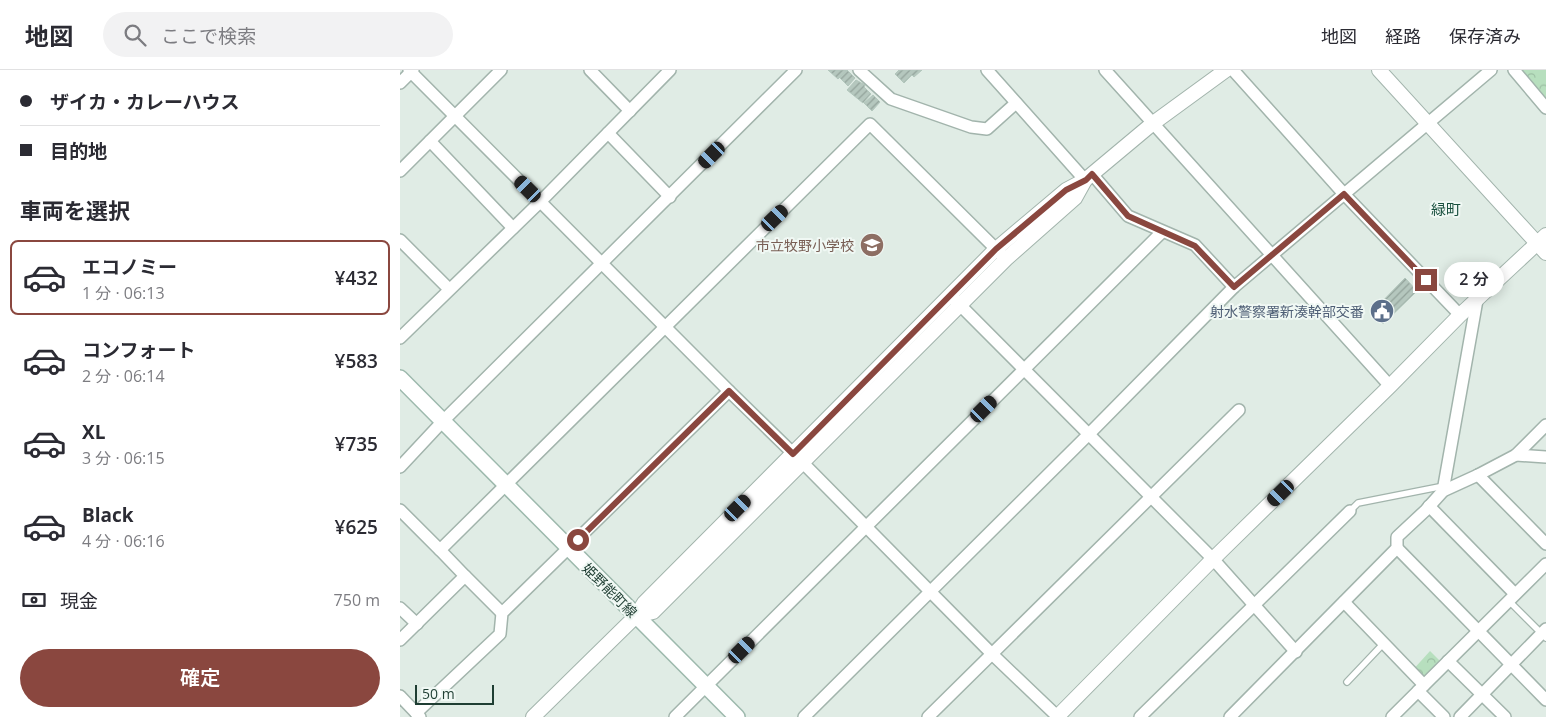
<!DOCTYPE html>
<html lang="ja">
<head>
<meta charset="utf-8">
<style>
  body { margin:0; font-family:"Open Sans","Noto Sans JP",sans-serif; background:#f2f2f3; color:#2b2b33; height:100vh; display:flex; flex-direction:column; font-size:19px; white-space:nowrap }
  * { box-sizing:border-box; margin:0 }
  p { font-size:16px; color:#7c7c81 }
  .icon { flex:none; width:28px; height:28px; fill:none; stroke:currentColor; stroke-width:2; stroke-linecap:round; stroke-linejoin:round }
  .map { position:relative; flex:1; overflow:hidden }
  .drawer { display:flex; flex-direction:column; background:#fff; width:400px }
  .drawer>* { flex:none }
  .guide { display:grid; align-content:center; height:110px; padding:0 20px; background:#fff }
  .scale { position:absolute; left:15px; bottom:12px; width:79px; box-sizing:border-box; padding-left:5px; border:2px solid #1f3e33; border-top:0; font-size:14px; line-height:18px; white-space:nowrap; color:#1f3e33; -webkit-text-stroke:4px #f0f8f4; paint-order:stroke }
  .end { position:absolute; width:22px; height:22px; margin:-11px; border:6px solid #8a473f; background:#fff; box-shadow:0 0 0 2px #fff }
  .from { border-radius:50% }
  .bubble { position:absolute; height:35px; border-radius:18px; background:#fff; box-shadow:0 2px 12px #0003; font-size:16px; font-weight:600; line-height:35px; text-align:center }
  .car { position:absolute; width:15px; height:30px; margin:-15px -8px; border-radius:6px; box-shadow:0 0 4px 1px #0007; background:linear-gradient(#222 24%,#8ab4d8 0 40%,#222 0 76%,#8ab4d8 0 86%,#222 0) }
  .guide b { display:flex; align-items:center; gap:18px; height:48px; font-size:19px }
  .guide b+b { border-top:1px solid #e1e1e2 }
  .guide i { width:12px; height:12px; background:#2b2b33 }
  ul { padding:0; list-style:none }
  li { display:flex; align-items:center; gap:15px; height:75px; margin:0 10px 8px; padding:0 10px; border:2px solid transparent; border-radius:8px }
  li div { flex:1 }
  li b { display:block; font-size:19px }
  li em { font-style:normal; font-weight:600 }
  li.current { border-color:#8a473f }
  li>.icon { width:45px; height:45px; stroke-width:1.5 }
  h2 { padding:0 20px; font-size:22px; line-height:60px }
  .pay { display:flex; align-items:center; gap:12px; height:55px; padding:0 20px; font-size:19px }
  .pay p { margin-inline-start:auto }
  .button { display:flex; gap:10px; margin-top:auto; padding:10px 20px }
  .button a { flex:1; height:58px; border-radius:30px; background:#8a473f; color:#fff; font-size:20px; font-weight:600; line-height:58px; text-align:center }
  header { display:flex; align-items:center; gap:30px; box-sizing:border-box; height:70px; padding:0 25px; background:#fff; border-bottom:1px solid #e1e1e2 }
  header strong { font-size:24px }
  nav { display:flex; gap:28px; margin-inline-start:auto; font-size:18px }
  .search { width:350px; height:45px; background:#f2f2f3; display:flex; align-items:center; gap:12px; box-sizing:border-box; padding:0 18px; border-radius:28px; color:#7c7c81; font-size:19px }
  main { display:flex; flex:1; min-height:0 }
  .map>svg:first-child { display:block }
  .park { fill:url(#park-crowns) }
  .building { fill:url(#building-hatch); stroke:#b2c6bc }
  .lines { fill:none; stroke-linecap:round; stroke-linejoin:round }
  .service-casing { stroke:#a2b4ac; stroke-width:8 }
  .minor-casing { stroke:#a2b4ac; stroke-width:14 }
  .tertiary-casing { stroke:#a2b4ac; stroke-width:16 }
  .secondary-casing { stroke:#9db9ad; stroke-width:18 }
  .service { stroke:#fff; stroke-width:5.5 }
  .minor { stroke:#fff; stroke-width:11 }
  .tertiary { stroke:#fff; stroke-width:14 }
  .secondary { stroke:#fff; stroke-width:15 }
  .route { stroke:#8a473f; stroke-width:6 }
  .labels { text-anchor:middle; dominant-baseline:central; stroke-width:4; stroke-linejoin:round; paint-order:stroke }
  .education-label { font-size:14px; fill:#785e54; stroke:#f0f8f4; text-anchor:end }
  .service-label { font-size:14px; fill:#4e5e75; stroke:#f0f8f4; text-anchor:end }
  .street-label { font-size:14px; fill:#1f3e33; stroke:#f0f8f4 }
  .neighbourhood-label { font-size:15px; fill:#1a513f; stroke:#f0f8f4 }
</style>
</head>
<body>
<header>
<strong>地図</strong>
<div class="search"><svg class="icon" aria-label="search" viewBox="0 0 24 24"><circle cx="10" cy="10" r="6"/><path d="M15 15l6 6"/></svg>ここで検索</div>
<nav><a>地図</a><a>経路</a><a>保存済み</a></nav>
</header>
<main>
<section class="drawer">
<div class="guide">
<b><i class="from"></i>ザイカ・カレーハウス</b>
<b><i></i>目的地</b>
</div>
<h2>車両を選択</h2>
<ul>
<li class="current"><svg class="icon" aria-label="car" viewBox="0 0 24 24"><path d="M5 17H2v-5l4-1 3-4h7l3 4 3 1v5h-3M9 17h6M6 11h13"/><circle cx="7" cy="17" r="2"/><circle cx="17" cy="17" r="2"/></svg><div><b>エコノミー</b><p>1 分 · 06:13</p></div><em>¥432</em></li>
<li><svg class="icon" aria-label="car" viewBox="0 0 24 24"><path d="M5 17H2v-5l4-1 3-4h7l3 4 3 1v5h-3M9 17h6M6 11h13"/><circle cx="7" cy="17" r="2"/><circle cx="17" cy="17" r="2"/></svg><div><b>コンフォート</b><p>2 分 · 06:14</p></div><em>¥583</em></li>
<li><svg class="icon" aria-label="car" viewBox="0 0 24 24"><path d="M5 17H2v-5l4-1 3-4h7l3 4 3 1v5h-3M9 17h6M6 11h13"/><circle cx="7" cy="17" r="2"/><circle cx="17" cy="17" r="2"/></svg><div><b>XL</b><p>3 分 · 06:15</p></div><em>¥735</em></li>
<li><svg class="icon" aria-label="car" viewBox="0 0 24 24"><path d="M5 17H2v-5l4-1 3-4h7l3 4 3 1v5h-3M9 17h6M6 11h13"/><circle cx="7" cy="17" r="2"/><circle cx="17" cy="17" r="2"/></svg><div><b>Black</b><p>4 分 · 06:16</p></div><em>¥625</em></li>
</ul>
<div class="pay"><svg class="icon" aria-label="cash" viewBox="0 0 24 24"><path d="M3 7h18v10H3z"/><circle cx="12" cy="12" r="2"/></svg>現金<p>750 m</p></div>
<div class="button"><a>確定</a></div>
</section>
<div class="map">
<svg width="1146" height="647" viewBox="0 0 1146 647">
  <defs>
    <pattern id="park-crowns" width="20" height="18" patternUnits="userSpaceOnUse" patternTransform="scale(1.25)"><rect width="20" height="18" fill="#b7dfbe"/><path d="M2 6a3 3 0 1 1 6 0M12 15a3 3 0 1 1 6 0" fill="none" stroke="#9dc0a4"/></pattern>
    <pattern id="building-hatch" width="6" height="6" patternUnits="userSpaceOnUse" patternTransform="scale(1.25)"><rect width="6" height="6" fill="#b5c7be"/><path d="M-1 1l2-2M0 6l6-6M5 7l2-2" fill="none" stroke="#93a39b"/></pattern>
  </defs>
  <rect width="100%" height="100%" fill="#e0ece5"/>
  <g class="park">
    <polygon points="1117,0 1146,0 1146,32"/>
    <polygon points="1030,581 1044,595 1024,615 1011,602"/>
  </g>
  <g class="building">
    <polygon points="428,0 445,0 446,1 438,9"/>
    <polygon points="447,0 455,8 448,16 440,8"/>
    <polygon points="499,0 522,0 514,7 512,5 504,13 495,4"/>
    <polygon points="456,10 465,15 464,17 471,24 463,33 447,20"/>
    <polygon points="473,25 480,32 472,41 464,33"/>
    <polygon points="1005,208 1017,221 983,254 972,242"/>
  </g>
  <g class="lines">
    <g class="service-casing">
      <g id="service">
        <polyline points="950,441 958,433 1044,416"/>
        <polyline points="1109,531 1146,568"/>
        <polyline points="947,612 984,573"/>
      </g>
    </g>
    <g class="minor-casing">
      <g id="minor">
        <polyline points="9,0 329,321 406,396 592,584 658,647"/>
        <polyline points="190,0 230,41"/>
        <polyline points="459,0 491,29 571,57 587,59 616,33"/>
        <polyline points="587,0 685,110"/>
        <polyline points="705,0 990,316"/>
        <polyline points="833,0 944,124 1060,245"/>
        <polyline points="1114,0 1146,38"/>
        <polyline points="0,13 13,0"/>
        <polyline points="208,63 270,127"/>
        <polyline points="30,71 113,158"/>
        <polyline points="0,101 101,0"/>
        <polyline points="692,104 728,146 795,175 834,217"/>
        <polyline points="0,170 49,219"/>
        <polyline points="555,230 813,489 896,582"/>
        <polyline points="0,268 141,131 270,0"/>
        <polyline points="1116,385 1146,387"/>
        <polyline points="0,397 43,351 396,0"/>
        <polyline points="1078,405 1146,474"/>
        <polyline points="1043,421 1077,230"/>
        <polyline points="1029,436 1115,524"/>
        <polyline points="0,440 40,480"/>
        <polyline points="997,478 1146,630"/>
        <polyline points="65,506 102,543"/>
        <polyline points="944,532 1024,615"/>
        <polyline points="0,538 17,554"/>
        <polyline points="0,570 65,506 40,480 470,54 601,184"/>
        <polyline points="1048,591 1105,647"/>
        <polyline points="1018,621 1044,647"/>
        <polyline points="0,626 20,647"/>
        <polyline points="16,643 100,564 102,543 329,321"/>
        <polyline points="275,647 762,162"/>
        <polyline points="404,647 688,365 834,217 1091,0"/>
        <polyline points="528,647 839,340"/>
        <polyline points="740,647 950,441"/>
        <polyline points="830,647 997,478 997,467 1026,440 1043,421 1078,405 1116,385 1146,355"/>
        <polyline points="992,647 1146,494"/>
        <polyline points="1060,647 1146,559"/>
      </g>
    </g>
    <g class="tertiary-casing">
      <g id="tertiary">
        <polyline points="979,0 1146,183"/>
        <polyline points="236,546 253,542 606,189 675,128 685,110"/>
        <polyline points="133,647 236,546 244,533 596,179 666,120 685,110 752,54 826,0"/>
        <polyline points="657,647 813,489 990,316 1060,245 1146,165"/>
      </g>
    </g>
    <g class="secondary-casing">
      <polyline id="secondary" points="0,308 337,647"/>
    </g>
    <use href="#service" class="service"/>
    <use href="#minor" class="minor"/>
    <use href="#tertiary" class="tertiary"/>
    <use href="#secondary" class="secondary"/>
  </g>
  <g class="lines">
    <polyline class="route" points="178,470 329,321 393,384 596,179 666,120 686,110 692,104 728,146 795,176 834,217 944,124 1026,210"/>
  </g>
  <defs>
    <g id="school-disc" transform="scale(1.25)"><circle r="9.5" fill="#8d6e63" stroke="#f0f8f4"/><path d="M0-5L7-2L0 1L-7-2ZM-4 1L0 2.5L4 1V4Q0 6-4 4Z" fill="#fff"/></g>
    <g id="civic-disc" transform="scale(1.25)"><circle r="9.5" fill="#5c6f8a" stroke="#f0f8f4"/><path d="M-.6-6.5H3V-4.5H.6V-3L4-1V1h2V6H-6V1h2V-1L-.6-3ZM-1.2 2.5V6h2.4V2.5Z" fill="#fff"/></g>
  </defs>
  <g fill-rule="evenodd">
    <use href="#school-disc" x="472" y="175"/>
    <use href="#civic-disc" x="982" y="241"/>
  </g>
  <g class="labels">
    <g class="education-label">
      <text x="454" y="175">市立牧野小学校</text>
    </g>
    <g class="service-label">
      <text x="964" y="241">射水警察署新湊幹部交番</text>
    </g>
    <g class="street-label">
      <text transform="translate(210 520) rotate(45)">姫野能町線</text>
    </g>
    <g class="neighbourhood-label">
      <text x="1046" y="139">緑町</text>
    </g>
  </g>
</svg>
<div class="scale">50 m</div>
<i class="end from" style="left:178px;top:470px"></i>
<i class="end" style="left:1026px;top:210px"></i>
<div class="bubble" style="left:1044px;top:192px;width:60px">2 分</div>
<i class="car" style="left:312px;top:85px;rotate:225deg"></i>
<i class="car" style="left:128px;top:119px;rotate:315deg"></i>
<i class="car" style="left:375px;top:148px;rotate:46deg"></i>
<i class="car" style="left:584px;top:339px;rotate:45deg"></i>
<i class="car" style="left:881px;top:423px;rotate:226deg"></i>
<i class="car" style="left:338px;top:438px;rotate:45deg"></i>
<i class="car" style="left:342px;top:580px;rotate:45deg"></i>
</div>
</main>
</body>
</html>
